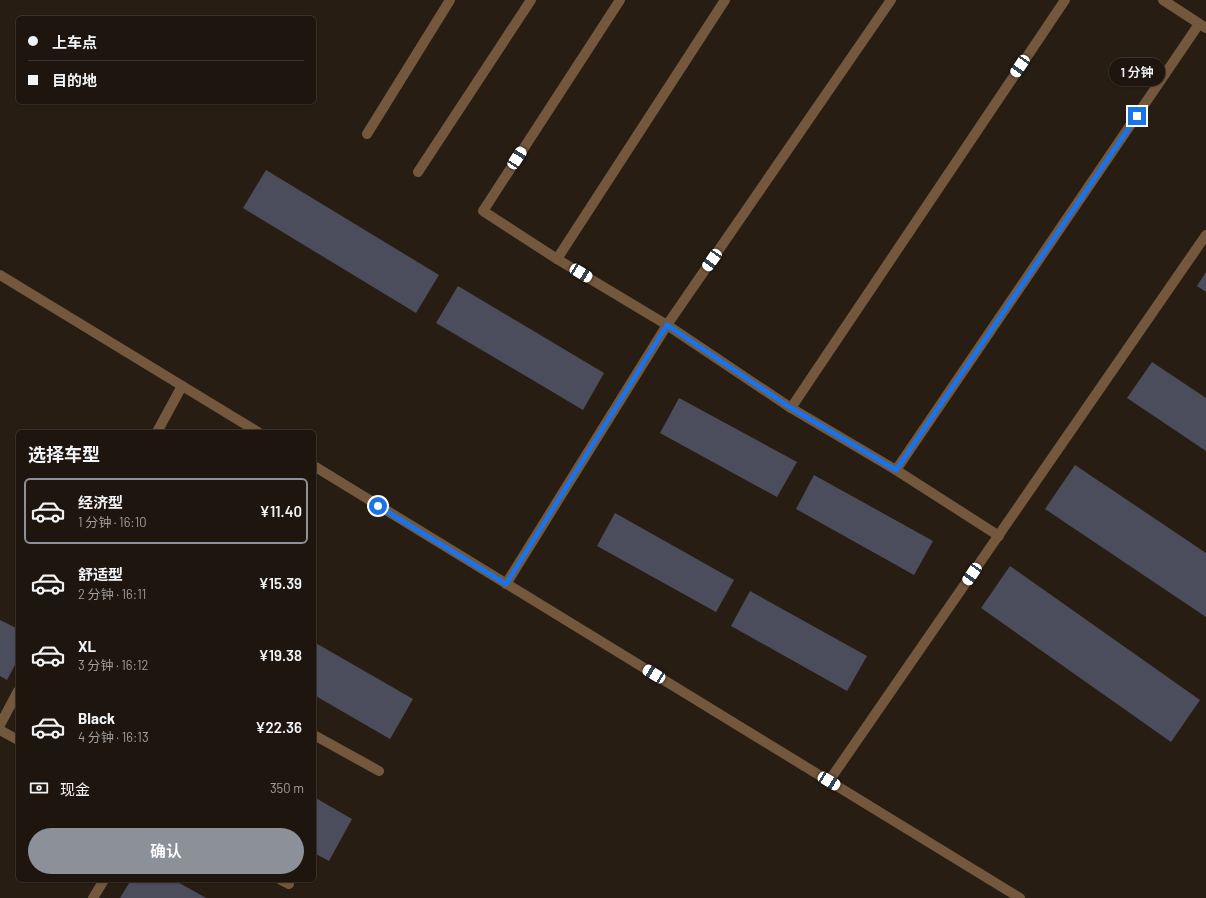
<!DOCTYPE html>
<html lang="zh">
<head>
<meta charset="utf-8">
<style>
  body { margin:0; font-family:Barlow,"Noto Sans SC",sans-serif; background:#2b231c; color:#f1f3f6; height:100vh; display:flex; flex-direction:column; font-size:15px; white-space:nowrap }
  * { box-sizing:border-box; margin:0 }
  p { font-size:13px; color:#a19f9e }
  .icon { flex:none; width:22px; height:22px; fill:none; stroke:currentColor; stroke-width:2; stroke-linecap:round; stroke-linejoin:round }
  .map { position:relative; flex:1; overflow:hidden }
  .drawer { position:absolute; left:16px; top:430px; width:300px; height:452px; display:flex; flex-direction:column; background:#1e160e; border-radius:6px; box-shadow:0 1px 3px #0004,0 0 0 1px #3c352e }
  .drawer>* { flex:none }
  .guide { position:absolute; left:16px; top:16px; width:300px; height:88px; border-radius:6px; box-shadow:0 1px 3px #0004,0 0 0 1px #3c352e; display:grid; align-content:center; height:88px; padding:0 12px; background:#1e160e }
  .end { position:absolute; width:18px; height:18px; margin:-9px; border:5px solid #1a73e8; background:#fff; box-shadow:0 0 0 2px #fff }
  .from { border-radius:50% }
  .bubble { position:absolute; height:28px; border-radius:14px; background:#1e160e; box-shadow:0 1px 3px #0004,0 0 0 1px #3c352e; font-size:13px; font-weight:600; line-height:28px; text-align:center }
  .car { position:absolute; width:12px; height:24px; margin:-12px -6px; border-radius:5px; box-shadow:0 0 3px 1px #0007; background:linear-gradient(#fff 24%,#345 0 40%,#fff 0 76%,#345 0 86%,#fff 0) }
  .guide b { display:flex; align-items:center; gap:14px; height:38px; font-size:15px }
  .guide b+b { border-top:1px solid #3c352e }
  .guide i { width:10px; height:10px; background:#f1f3f6 }
  ul { padding:0; list-style:none }
  li { display:flex; align-items:center; gap:12px; height:66px; margin:0 8px 6px; padding:0 4px; border:2px solid transparent; border-radius:6px }
  li div { flex:1 }
  li b { display:block; font-size:15px }
  li em { font-style:normal; font-weight:600 }
  li.selected { border-color:#8c9099 }
  li>.icon { width:36px; height:36px; stroke-width:1.5 }
  h2 { padding:0 12px; font-size:18px; line-height:48px }
  .pay { display:flex; align-items:center; gap:10px; height:44px; padding:0 12px; font-size:15px }
  .pay p { margin-inline-start:auto }
  .action { display:flex; gap:8px; margin-top:auto; padding:8px 12px }
  .action a { flex:1; height:46px; border-radius:24px; background:#8c9099; color:#fff; font-size:16px; font-weight:600; line-height:46px; text-align:center }
  .map>svg:first-child { display:block }
  .building { fill:#4b4d5c }
  .lines { fill:none; stroke-linecap:round; stroke-linejoin:round }
  .minor { stroke:#74583d; stroke-width:10 }
  .route { stroke:#1a73e8; stroke-width:5 }
</style>
</head>
<body>
<div class="map">
<svg width="1206" height="898" viewBox="0 0 1206 898">
  <rect width="100%" height="100%" fill="#281d12"/>
  <g class="building">
    <polygon points="266,170 439,275 416,313 243,208"/>
    <polygon points="1206,272 1206,292 1197,286"/>
    <polygon points="458,286 604,373 583,410 436,323"/>
    <polygon points="1152,362 1206,398 1206,451 1127,398"/>
    <polygon points="679,398 797,462 777,497 660,433"/>
    <polygon points="1075,465 1206,553 1206,617 1045,509"/>
    <polygon points="814,475 933,541 914,575 796,509"/>
    <polygon points="615,513 734,580 716,612 597,546"/>
    <polygon points="1010,566 1200,700 1171,742 981,608"/>
    <polygon points="750,591 867,656 847,691 731,626"/>
    <polygon points="0,620 18,629 18,659 7,680 0,676"/>
    <polygon points="314,642 413,699 390,739 314,695"/>
    <polygon points="314,797 352,819 329,861 314,853"/>
    <polygon points="131,880 174,880 206,898 120,898"/>
  </g>
  <g class="lines">
    <g class="minor">
      <polyline points="620,0 483,211 557,259 667,325 791,408 896,470 999,536"/>
      <polyline points="1163,0 1206,28"/>
      <polyline points="367,134 450,0"/>
      <polyline points="418,172 531,0"/>
      <polyline points="557,259 725,0"/>
      <polyline points="0,275 258,432"/>
      <polyline points="791,408 1065,0"/>
      <polyline points="157,432 182,386"/>
      <polyline points="314,466 1020,898"/>
      <polyline points="896,470 1199,24"/>
      <polyline points="506,584 667,325 891,0"/>
      <polyline points="0,725 18,691"/>
      <polyline points="0,730 18,740"/>
      <polyline points="314,735 379,771"/>
      <polyline points="829,781 1206,235"/>
      <polyline points="281,880 289,884"/>
      <polyline points="93,898 104,880"/>
    </g>
  </g>
  <g class="lines">
    <polyline class="route" points="378,506 506,584 667,325 791,408 896,470 1137,116"/>
  </g>
</svg>
<i class="end from" style="left:378px;top:506px"></i>
<i class="end" style="left:1137px;top:116px"></i>
<div class="bubble" style="left:1109px;top:58px;width:56px">1 分钟</div>
<i class="car" style="left:1020px;top:66px;rotate:214deg"></i>
<i class="car" style="left:517px;top:158px;rotate:33deg"></i>
<i class="car" style="left:712px;top:260px;rotate:215deg"></i>
<i class="car" style="left:581px;top:273px;rotate:121deg"></i>
<i class="car" style="left:972px;top:574px;rotate:214deg"></i>
<i class="car" style="left:654px;top:674px;rotate:301deg"></i>
<i class="car" style="left:829px;top:781px;rotate:121deg"></i>
<div class="guide">
<b><i class="from"></i>上车点</b>
<b><i></i>目的地</b>
</div>
<section class="drawer">
<h2>选择车型</h2>
<ul>
<li class="selected"><svg class="icon" aria-label="car" viewBox="0 0 24 24"><path d="M5 17H2v-5l4-1 3-4h7l3 4 3 1v5h-3M9 17h6M6 11h13"/><circle cx="7" cy="17" r="2"/><circle cx="17" cy="17" r="2"/></svg><div><b>经济型</b><p>1 分钟 · 16:10</p></div><em>¥11.40</em></li>
<li><svg class="icon" aria-label="car" viewBox="0 0 24 24"><path d="M5 17H2v-5l4-1 3-4h7l3 4 3 1v5h-3M9 17h6M6 11h13"/><circle cx="7" cy="17" r="2"/><circle cx="17" cy="17" r="2"/></svg><div><b>舒适型</b><p>2 分钟 · 16:11</p></div><em>¥15.39</em></li>
<li><svg class="icon" aria-label="car" viewBox="0 0 24 24"><path d="M5 17H2v-5l4-1 3-4h7l3 4 3 1v5h-3M9 17h6M6 11h13"/><circle cx="7" cy="17" r="2"/><circle cx="17" cy="17" r="2"/></svg><div><b>XL</b><p>3 分钟 · 16:12</p></div><em>¥19.38</em></li>
<li><svg class="icon" aria-label="car" viewBox="0 0 24 24"><path d="M5 17H2v-5l4-1 3-4h7l3 4 3 1v5h-3M9 17h6M6 11h13"/><circle cx="7" cy="17" r="2"/><circle cx="17" cy="17" r="2"/></svg><div><b>Black</b><p>4 分钟 · 16:13</p></div><em>¥22.36</em></li>
</ul>
<div class="pay"><svg class="icon" aria-label="cash" viewBox="0 0 24 24"><path d="M3 7h18v10H3z"/><circle cx="12" cy="12" r="2"/></svg>现金<p>350 m</p></div>
<div class="action"><a>确认</a></div>
</section>
</div>
</body>
</html>
